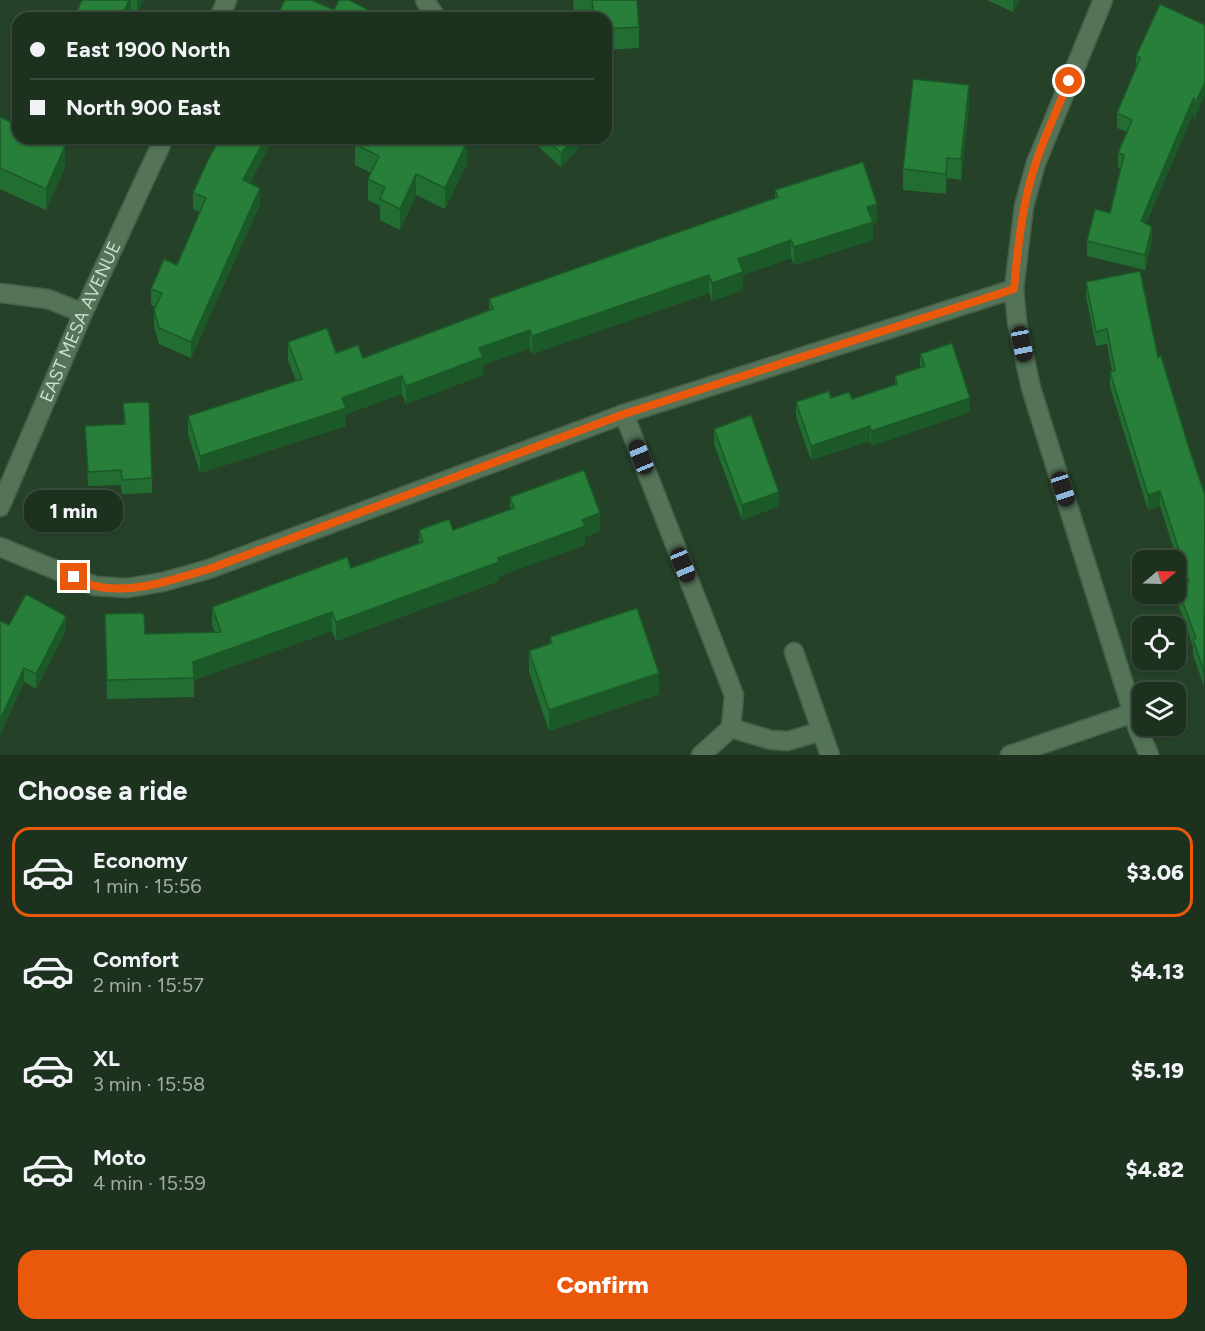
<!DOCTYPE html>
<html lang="en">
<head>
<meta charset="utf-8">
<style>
  body { margin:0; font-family:Figtree,sans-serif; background:#293e2c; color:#f1f3f6; height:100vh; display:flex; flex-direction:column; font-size:22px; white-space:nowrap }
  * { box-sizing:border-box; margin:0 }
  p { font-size:20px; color:#a0aaa4 }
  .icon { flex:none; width:33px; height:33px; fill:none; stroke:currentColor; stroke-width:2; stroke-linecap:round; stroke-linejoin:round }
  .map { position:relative; height:755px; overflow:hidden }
  .sheet { display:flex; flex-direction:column; background:#1c321f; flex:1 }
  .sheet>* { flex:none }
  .hud { position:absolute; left:12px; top:12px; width:600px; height:132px; border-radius:18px; box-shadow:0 2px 4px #0004,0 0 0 2px #3a4d3d; display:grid; align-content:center; height:132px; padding:0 18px; background:#1c321f }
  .needle { width:39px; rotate:71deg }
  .controls { position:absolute; left:1132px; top:550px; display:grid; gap:12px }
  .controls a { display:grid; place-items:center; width:54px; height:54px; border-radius:12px; background:#1c321f; box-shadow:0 2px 4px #0004,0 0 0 2px #3a4d3d; font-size:30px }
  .end { position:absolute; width:27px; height:27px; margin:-14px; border:8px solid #ea580c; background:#fff; box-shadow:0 0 0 3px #fff }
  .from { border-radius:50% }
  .bubble { position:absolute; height:42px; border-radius:18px; background:#1c321f; box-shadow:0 2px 4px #0004,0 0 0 2px #3a4d3d; font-size:20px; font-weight:800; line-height:42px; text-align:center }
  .car { position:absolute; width:18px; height:36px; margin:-18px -9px; border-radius:8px; box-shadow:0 0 4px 2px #0007; background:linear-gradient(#222 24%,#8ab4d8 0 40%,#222 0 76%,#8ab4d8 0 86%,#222 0) }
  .hud b { display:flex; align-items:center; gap:21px; height:57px; font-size:22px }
  .hud b+b { border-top:2px solid #3a4d3d }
  .hud i { width:15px; height:15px; background:#f1f3f6 }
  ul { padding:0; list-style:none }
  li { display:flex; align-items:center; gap:18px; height:90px; margin:0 12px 9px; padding:0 6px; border:3px solid transparent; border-radius:18px }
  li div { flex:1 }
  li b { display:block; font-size:22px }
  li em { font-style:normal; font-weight:800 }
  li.selected { border-color:#ea580c }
  li>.icon { width:54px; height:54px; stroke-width:1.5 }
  h2 { padding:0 18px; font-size:27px; line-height:72px }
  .cta { display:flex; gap:12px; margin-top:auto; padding:12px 18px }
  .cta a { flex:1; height:69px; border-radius:18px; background:#ea580c; color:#fff; font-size:24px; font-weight:800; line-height:69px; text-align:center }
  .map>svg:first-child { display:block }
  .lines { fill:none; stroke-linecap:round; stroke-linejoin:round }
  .service-casing { stroke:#455f49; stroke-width:21 }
  .minor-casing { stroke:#455f49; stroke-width:21 }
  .service { stroke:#547357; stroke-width:18 }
  .minor { stroke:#547357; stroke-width:18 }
  .wall { fill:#226d31 }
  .shaded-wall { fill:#1b5928 }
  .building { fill:#277f39; stroke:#1b5928; stroke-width:1.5 }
  .route { stroke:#ea580c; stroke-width:8 }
  .labels { text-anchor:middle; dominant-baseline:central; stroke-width:4.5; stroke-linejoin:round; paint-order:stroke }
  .street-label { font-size:18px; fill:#cddece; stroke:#1b381f }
</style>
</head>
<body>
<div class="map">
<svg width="1205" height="755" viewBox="0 0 1205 755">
  <rect width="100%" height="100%" fill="#254229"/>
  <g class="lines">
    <g class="service-casing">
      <g id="service">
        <polyline points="794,652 830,755"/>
        <polyline points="731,728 771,740 788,741 821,731"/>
        <polyline points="1010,755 1133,713"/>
      </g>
    </g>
    <g class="minor-casing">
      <g id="minor">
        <polyline points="425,0 436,18"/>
        <polyline points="1103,0 1036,163 1024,206 1014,289 1017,322 1031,388 1138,729 1149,755"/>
        <polyline points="219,18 227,0"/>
        <polyline points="0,293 48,299 83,313"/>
        <polyline points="624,414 734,695 731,728 701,755"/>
        <path id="s1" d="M0,507L83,313L164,138"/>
        <polyline points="0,547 95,586 127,588 163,582 209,569 624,414 1014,289"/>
      </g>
    </g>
    <use href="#service" class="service"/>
    <use href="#minor" class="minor"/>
  </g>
  <g class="wall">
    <polygon points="82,0 143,0 137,14 131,12"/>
    <polygon points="573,0 637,0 639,27 639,48 606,50 606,18 592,18 592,10 574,12"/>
    <polygon points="987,0 1019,0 1013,12"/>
    <polygon points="1205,25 1194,121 1194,112 1146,223 1152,241 1145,270 1087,256 1087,241 1110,213 1121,169 1118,167 1118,153 1127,132 1117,128 1117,113 1136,68 1136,56"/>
    <polygon points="969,106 961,180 947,178 946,194 903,190 903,169"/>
    <polygon points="0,117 65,167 46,210 0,189"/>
    <polygon points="220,138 273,138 250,183 260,204 191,358 159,344 154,327 154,310 155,307 151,305 151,289 177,265 200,212 193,209 193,193"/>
    <polygon points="529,138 588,138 561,167"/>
    <polygon points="355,144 467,163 445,209 416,195 400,230 380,220 380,206 368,200 368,179 371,173 355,165"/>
    <polygon points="775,190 877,222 873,223 873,240 794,265 791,258 743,275 743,290 712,301 709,293 532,354 530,348 483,365 483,375 406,404 402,394 346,414 346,426 200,473 188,434 188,416 296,381 288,360 288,342 363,358 489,310 489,299 775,198"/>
    <polygon points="1086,282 1158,357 1205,495 1204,687 1193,654 1193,646 1177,601 1177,586 1185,584 1160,506 1148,510 1110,387 1110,372 1112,371 1107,344 1096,346 1086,297"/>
    <polygon points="920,354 970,412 871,446 870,441 811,460 796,417 796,402 852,399 895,385 895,376 920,367"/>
    <polygon points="123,403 152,478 152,493 122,494 121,485 88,486 85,426 124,424"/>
    <polygon points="714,429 779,506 742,520 714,444"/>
    <polygon points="510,497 600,531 585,537 585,545 499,576 499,581 336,641 332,631 194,680 194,697 107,699 105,614 145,634 215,632 212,625 212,607 351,568 419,543 419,530 453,530 510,509"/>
    <polygon points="0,622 9,625 66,630 36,689 24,682 0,735"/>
    <polygon points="550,637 659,694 549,731 529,672 529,651 550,644"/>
  </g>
  <g class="shaded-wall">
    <polygon points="129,0 131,0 131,12 128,18 121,18"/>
    <polygon points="137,0 143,0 137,14"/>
    <polygon points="1013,0 1019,0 1013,12"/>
    <polygon points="367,9 367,18 363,18"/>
    <polygon points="1205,82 1205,96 1194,121 1194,112 1141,235 1141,221 1194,97"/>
    <polygon points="969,85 969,106 961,180 961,159"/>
    <polygon points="265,138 273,138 243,196 243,180"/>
    <polygon points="574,138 588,138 561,167 561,153"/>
    <polygon points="467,142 467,163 445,209 445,188"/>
    <polygon points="65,146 65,167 46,210 46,189"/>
    <polygon points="947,158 947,178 946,194 946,174"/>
    <polygon points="416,174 416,195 400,230 400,209"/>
    <polygon points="260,188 260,204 191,358 191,342"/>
    <polygon points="877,204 877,222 873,223 873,240 794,265 794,247 867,207"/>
    <polygon points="1152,227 1152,241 1145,270 1145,255"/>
    <polygon points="791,240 791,258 743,275 743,290 712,301 712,283 738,259"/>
    <polygon points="709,275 709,293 532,354 532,336"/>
    <polygon points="530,330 530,348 483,365 483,375 406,404 406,386 479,348"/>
    <polygon points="402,376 402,394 346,414 346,426 200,473 200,456 342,398"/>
    <polygon points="970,398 970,412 871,446 871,431"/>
    <polygon points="870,426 870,441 811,460 811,446"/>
    <polygon points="1160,491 1160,506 1148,510 1148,495"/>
    <polygon points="779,492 779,506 742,520 742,505"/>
    <polygon points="600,513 600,531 585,537 585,545 499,576 499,581 336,641 336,622 498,558 582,520"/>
    <polygon points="332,612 332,631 194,680 193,662"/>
    <polygon points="66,616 66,630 36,689 36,674"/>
    <polygon points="24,668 24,682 0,735 0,720"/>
    <polygon points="659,673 659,694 549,731 549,710"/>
  </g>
  <g class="building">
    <polygon points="82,0 129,0 121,18 74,18"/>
    <polygon points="285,0 312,0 334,10 339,0 349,0 367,9 363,18 276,18"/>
    <polygon points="592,0 637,0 639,27 606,29 606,18 594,18"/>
    <polygon points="1160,4 1205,25 1205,82 1194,106 1194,97 1141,221 1152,227 1145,255 1087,241 1095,209 1110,213 1124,155 1118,153 1132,120 1117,113 1140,58 1136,56"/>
    <polygon points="913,79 969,85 961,159 947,158 946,174 903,169"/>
    <polygon points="0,117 18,125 18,138 47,138 65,146 46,189 0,168"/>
    <polygon points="220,138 265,138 243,180 260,188 191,342 159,328 154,310 162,293 151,289 164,259 177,265 206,198 193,193 207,162"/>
    <polygon points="358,138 459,138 467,142 445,188 416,174 400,209 380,199 385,187 368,179 379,156 355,144"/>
    <polygon points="545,138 574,138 561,153"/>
    <polygon points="863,162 877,204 867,207 873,222 794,247 791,240 738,259 743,272 712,283 709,275 532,336 530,330 479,348 483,357 406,386 402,376 342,398 346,408 200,456 188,416 302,379 288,342 327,328 336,353 358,345 363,358 493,309 489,299 778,197 775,190"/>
    <polygon points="1140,271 1158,357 1161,356 1189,448 1205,495 1204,672 1193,639 1196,638 1177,586 1189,582 1160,491 1148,495 1110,372 1115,370 1107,329 1096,332 1086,282"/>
    <polygon points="952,343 970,398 871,431 870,426 811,446 796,402 829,391 831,398 849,392 852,399 897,384 895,376 925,366 920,354"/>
    <polygon points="149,402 152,478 122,480 121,470 88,472 85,426 125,424 123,403"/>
    <polygon points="751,415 779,492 742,505 714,429"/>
    <polygon points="584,470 600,513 582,520 585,526 498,558 499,562 336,622 332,612 193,662 194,678 107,680 105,614 144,613 145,634 221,632 212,607 347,557 351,568 423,542 419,530 449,519 453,530 514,508 510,497"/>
    <polygon points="26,594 66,616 36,674 24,668 0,720 0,622 1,621 9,625"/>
    <polygon points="637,608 659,673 549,710 529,651 552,643 550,637"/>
  </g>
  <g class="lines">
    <path class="route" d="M74,577C80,580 88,584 95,586C132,595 174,579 209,569L624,414L1014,289C1018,246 1022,203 1036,162C1045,135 1058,108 1069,81"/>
  </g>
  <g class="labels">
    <g class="street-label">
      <text stroke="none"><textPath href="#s1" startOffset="202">EAST MESA AVENUE</textPath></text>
    </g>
  </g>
</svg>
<div class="controls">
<a><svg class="needle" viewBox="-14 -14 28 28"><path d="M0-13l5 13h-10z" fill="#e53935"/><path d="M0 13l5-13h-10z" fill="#a0aaa4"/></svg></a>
<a><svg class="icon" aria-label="locate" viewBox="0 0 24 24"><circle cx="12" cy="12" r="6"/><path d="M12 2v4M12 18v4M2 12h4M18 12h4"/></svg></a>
<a><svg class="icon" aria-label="layers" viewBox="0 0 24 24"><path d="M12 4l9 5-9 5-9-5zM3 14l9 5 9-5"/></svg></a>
</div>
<i class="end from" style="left:1069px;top:81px"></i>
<i class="end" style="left:74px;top:577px"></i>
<div class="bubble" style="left:24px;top:490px;width:99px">1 min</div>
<i class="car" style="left:1022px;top:344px;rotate:169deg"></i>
<i class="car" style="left:641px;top:457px;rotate:338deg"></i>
<i class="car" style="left:1063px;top:489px;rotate:162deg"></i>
<i class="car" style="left:683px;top:565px;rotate:158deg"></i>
<div class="hud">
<b><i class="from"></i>East 1900 North</b>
<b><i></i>North 900 East</b>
</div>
</div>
<section class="sheet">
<h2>Choose a ride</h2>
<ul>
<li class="selected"><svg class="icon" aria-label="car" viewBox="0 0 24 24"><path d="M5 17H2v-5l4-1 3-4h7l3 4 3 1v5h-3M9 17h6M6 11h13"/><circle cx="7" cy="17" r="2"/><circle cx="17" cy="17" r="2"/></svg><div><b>Economy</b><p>1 min · 15:56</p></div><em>$3.06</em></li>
<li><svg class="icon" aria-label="car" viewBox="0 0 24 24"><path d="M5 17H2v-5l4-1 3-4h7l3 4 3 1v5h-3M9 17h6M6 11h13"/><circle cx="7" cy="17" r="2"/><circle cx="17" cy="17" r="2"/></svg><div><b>Comfort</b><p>2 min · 15:57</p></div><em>$4.13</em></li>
<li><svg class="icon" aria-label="car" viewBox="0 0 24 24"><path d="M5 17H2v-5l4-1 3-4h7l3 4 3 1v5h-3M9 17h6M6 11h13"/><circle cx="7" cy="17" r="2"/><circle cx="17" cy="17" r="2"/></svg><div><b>XL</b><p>3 min · 15:58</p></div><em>$5.19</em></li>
<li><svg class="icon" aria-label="car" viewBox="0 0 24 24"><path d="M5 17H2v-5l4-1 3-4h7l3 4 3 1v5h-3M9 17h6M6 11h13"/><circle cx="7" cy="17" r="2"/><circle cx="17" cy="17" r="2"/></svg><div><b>Moto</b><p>4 min · 15:59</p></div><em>$4.82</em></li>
</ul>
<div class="cta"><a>Confirm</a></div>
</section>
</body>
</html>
